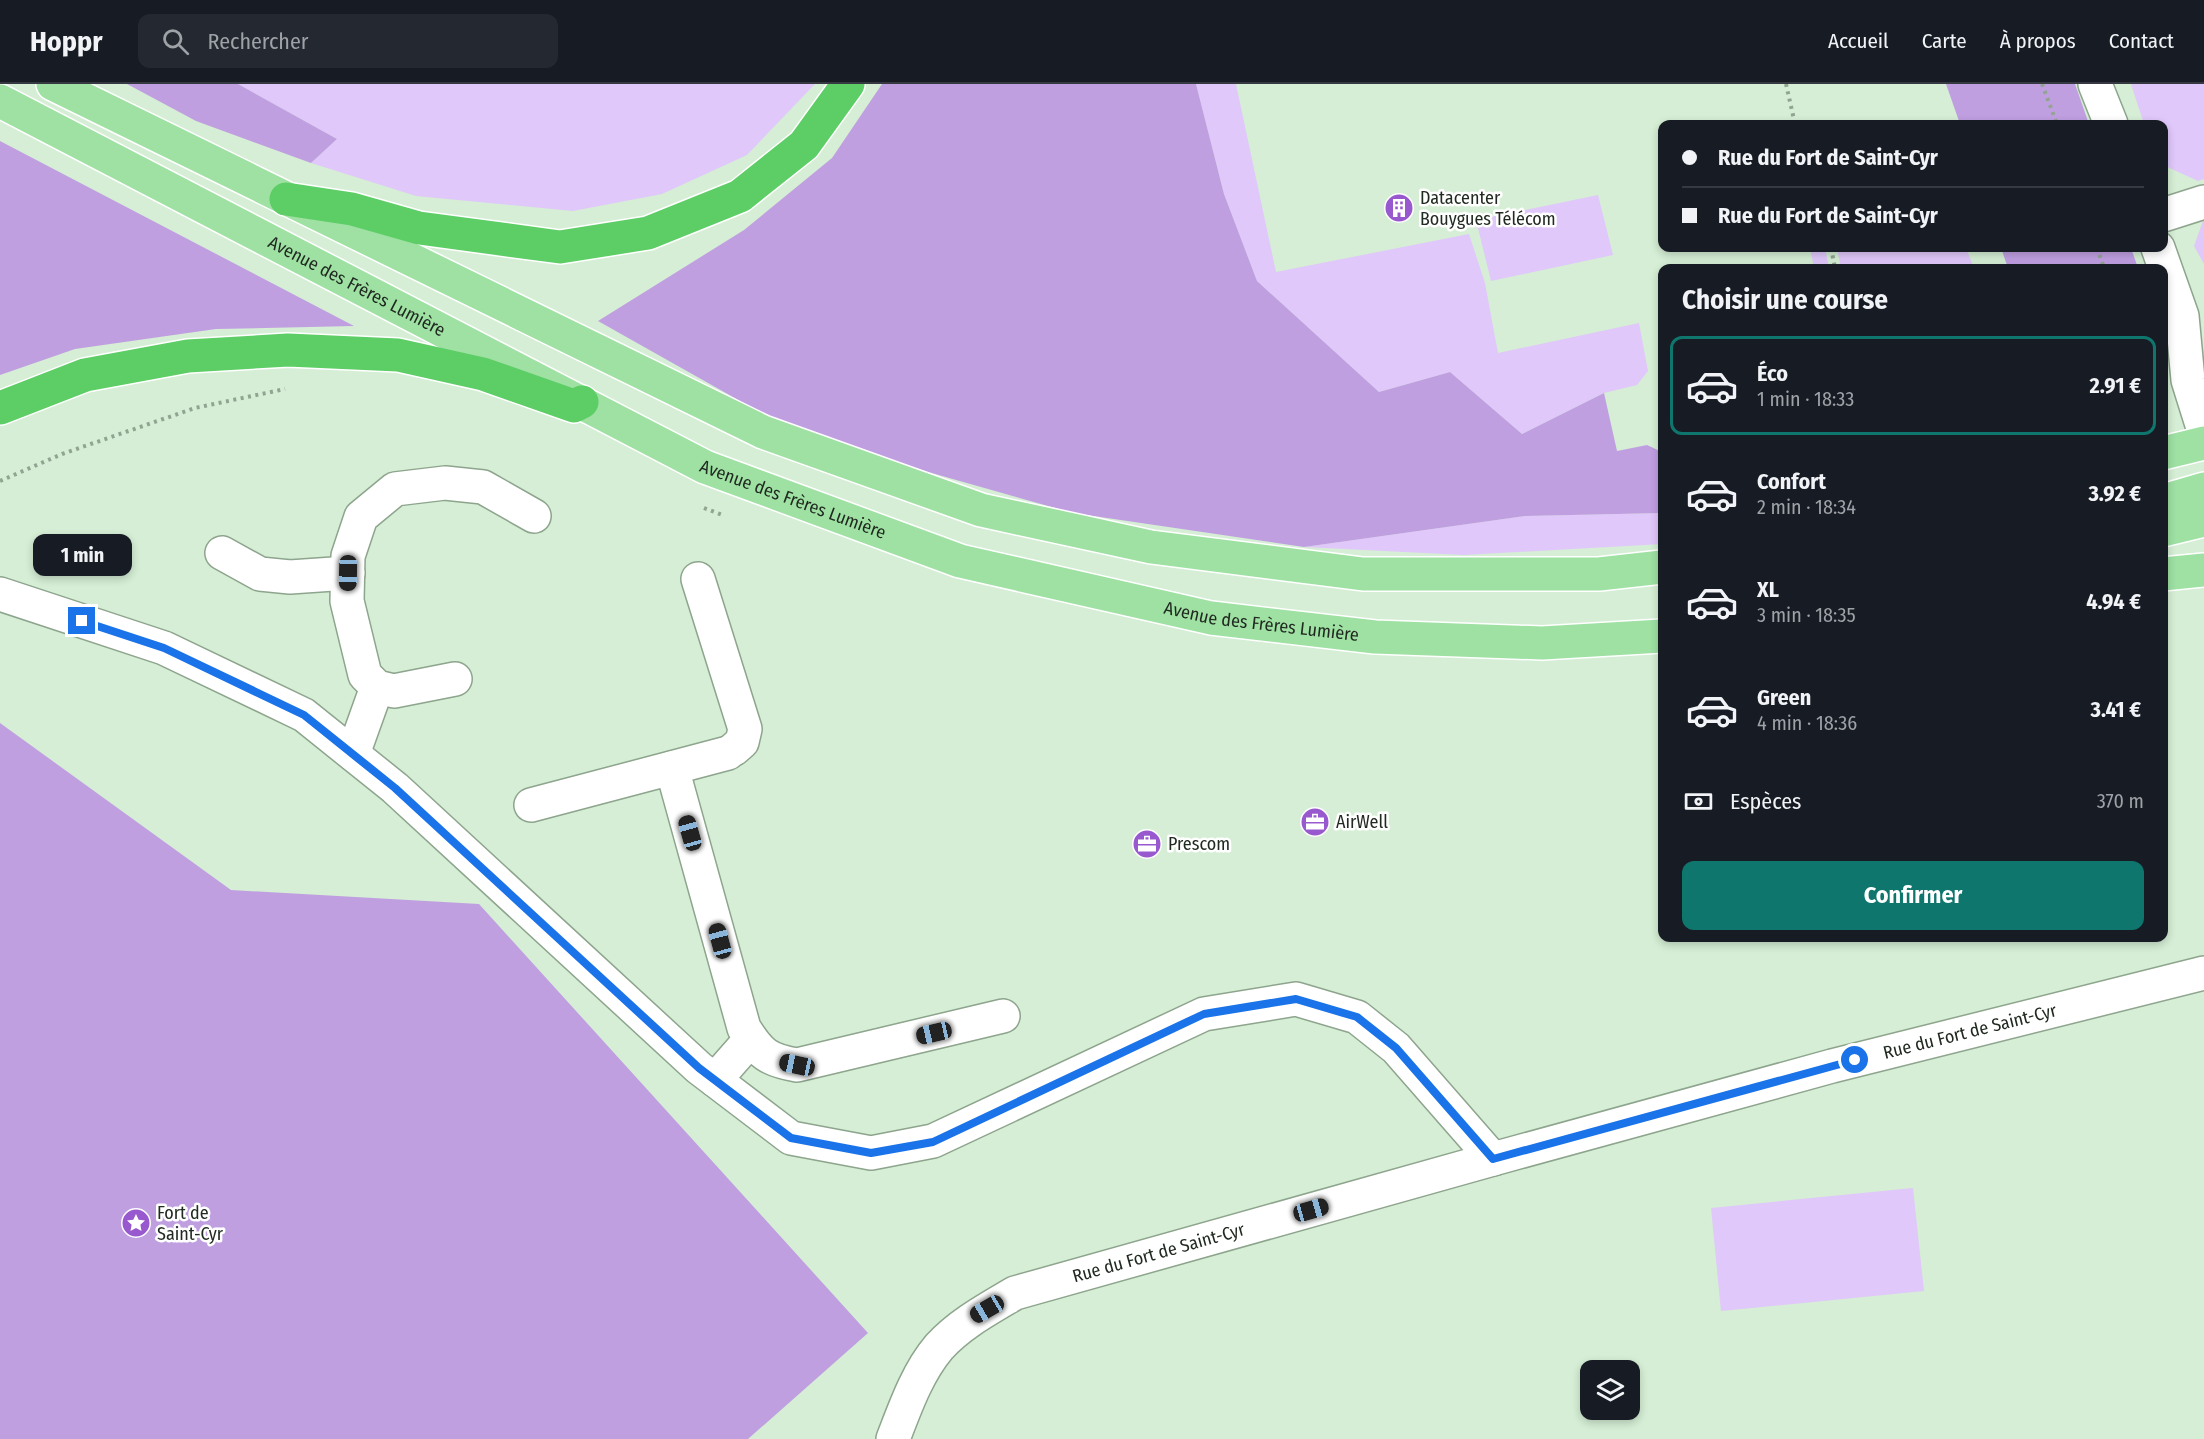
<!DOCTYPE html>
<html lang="fr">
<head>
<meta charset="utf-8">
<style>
  body { margin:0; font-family:"Fira Sans Condensed",sans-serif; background:#242831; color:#f1f3f6; height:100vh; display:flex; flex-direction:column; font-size:22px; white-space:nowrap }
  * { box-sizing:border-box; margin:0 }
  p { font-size:20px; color:#9ea1a6 }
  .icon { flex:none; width:33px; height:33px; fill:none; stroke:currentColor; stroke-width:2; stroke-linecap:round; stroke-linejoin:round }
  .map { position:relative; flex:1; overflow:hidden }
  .drawer { position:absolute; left:1658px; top:180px; width:510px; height:678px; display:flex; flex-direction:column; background:#171b24; border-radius:12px; box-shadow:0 3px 9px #0003 }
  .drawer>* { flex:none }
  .guide { position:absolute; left:1658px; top:36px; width:510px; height:132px; border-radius:12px; box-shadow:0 3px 9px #0003; display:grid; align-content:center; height:132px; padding:0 24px; background:#171b24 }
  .controls { position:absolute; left:1580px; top:1276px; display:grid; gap:12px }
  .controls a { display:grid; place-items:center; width:60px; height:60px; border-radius:12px; background:#171b24; box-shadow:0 3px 9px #0003; font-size:30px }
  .end { position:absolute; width:27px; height:27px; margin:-14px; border:8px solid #1a73e8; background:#fff; box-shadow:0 0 0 3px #fff }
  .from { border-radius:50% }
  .bubble { position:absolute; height:42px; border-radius:12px; background:#171b24; box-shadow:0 3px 9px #0003; font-size:20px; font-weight:700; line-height:42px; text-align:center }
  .car { position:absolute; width:18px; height:36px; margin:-18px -9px; border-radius:8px; box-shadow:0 0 4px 2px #0007; background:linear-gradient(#222 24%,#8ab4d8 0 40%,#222 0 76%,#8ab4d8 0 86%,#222 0) }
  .guide b { display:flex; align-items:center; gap:21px; height:57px; font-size:22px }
  .guide b+b { border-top:2px solid #363941 }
  .guide i { width:15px; height:15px; background:#f1f3f6 }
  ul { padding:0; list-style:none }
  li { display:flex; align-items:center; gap:18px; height:99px; margin:0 12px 9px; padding:0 12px; border:3px solid transparent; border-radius:12px }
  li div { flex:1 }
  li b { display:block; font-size:22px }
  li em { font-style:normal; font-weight:700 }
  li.current { border-color:#0f766e }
  li>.icon { width:54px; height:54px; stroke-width:1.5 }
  h2 { padding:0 24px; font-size:27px; line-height:72px }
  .pay { display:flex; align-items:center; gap:15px; height:66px; padding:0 24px; font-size:22px }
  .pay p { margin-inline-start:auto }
  .primary-button { display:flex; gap:12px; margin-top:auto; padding:12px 24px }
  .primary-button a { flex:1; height:69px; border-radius:12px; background:#0f766e; color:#fff; font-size:24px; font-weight:700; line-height:69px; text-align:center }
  header { display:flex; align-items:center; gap:36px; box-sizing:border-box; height:84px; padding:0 30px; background:#171b24; border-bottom:2px solid #363941 }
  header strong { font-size:28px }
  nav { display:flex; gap:33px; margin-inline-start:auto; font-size:21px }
  .search { width:420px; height:54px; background:#242831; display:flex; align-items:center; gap:15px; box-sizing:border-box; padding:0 21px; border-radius:12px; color:#9ea1a6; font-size:22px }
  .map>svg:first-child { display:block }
  .green { fill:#e0c8fa }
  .forest { fill:#c09fe1 }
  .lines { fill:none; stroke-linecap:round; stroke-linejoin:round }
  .minor-casing { stroke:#8da48d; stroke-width:36 }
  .major-casing { stroke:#fff; stroke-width:36 }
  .highway-casing { stroke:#fff; stroke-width:36 }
  .path { stroke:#91a491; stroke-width:4; stroke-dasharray:3 4.5; stroke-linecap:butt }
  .minor { stroke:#fff; stroke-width:33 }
  .major { stroke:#9ee1a3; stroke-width:33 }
  .highway { stroke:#5dcd66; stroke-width:33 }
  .route { stroke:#1a73e8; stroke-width:8 }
  .labels { text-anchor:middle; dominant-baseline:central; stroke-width:5; stroke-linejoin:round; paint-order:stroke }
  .poi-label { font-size:18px; fill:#212a21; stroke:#fff; text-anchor:start }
  .street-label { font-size:18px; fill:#212a21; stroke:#fff }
</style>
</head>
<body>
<header>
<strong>Hoppr</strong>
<div class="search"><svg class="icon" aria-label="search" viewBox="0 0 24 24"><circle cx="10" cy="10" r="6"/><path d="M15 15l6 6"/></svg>Rechercher</div>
<nav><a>Accueil</a><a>Carte</a><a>À propos</a><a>Contact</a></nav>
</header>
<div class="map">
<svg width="2204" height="1355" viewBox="0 0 2204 1355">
  <rect width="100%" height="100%" fill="#d5eed5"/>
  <g class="green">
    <polygon points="238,0 815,0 747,71 662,110 573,127 416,112 311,79 337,55"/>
    <polygon points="1196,0 1236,0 1276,188 1469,150 1485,199 1498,269 1639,239 1648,287 1637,301 1604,309 1522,350 1450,288 1379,308 1257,197 1224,110"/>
    <polygon points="2131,0 2204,0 2204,95 2198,97 2163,81 2163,40 2144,40"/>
    <polygon points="1598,111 1613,171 1491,197 1476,136"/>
    <polygon points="2204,134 2204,180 2194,162"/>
    <polygon points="1810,164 1825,164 1829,184 1814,184"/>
    <polygon points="1837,164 1966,164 1974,184 1841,184"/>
    <polygon points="1662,429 1662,460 1464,471 1304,463 1525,432"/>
    <polygon points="1913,1104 1924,1207 1721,1227 1711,1124"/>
  </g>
  <g class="forest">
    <polygon points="127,0 238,0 337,55 311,79 196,37"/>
    <polygon points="882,0 1196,0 1224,110 1257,197 1379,308 1450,288 1522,350 1604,309 1617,367 1647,361 1662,368 1662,429 1525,432 1304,463 1073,429 928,388 781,340 598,237 744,146 832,74"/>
    <polygon points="1946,0 2075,0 2089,40 1960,40"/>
    <polygon points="0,57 354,242 216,245 75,265 0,291"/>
    <polygon points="2001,164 2131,164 2138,184 2008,184"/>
    <polygon points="0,639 231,806 479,820 868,1249 748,1355 0,1355"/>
  </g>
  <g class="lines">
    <g class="minor-casing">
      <g id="minor">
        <polyline points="2095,0 2111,40"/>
        <polyline points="2163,131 2204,118"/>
        <polyline points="2158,164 2182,232 2188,296 2204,347"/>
        <polyline points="222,469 260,490 290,493 348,489"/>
        <polyline points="698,495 745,645 742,658 734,665"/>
        <path id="s1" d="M0,510L164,564L304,631L395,704L699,984L791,1054L871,1069L933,1057L1204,930L1296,915L1357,933L1396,964L1493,1075L1832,982L2204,889"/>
        <polyline points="455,595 394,607 377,603 365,591 347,517 348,472 361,433 395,405 445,399 483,403 534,432"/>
        <polyline points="353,670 377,603"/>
        <path d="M672,684L744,944C760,970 768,976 797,981L1003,932"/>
        <polyline points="531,721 728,669"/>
        <polyline points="715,996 751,955"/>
        <path id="s2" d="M893,1355C905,1324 917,1289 939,1263C960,1240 988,1225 1015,1209L1493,1075"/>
      </g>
    </g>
    <g class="major-casing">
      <g id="major">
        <polyline points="53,0 763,348 981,426 1151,463 1363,490 1599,490 1662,483"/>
        <path id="s3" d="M0,17L705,383L960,477L1211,534L1375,553L1542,559L1662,552"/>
        <polyline points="2163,369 2204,359"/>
        <polyline points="2163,417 2204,405"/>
        <polyline points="2163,446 2204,436"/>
        <polyline points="2163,490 2204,486"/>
      </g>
    </g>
    <g class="highway-casing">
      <g id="highway">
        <polyline points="286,115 352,125 419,144 560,163 648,149 740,112 804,61 848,0"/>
        <polyline points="0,324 85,291 188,272 288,266 398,271 483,290 574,322 582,318"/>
      </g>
    </g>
    <g class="path">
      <polyline points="1786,0 1795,40"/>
      <polyline points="2042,0 2057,40"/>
      <polyline points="1831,164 1835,184"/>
      <polyline points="2097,164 2104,184"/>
      <polyline points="0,397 62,370 195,324 285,305"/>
      <polyline points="704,424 725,432"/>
    </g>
    <use href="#minor" class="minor"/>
    <use href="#major" class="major"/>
    <use href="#highway" class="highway"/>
  </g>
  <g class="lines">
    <polyline class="route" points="82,537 164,564 304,631 395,704 699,984 791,1054 871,1069 933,1058 1204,930 1296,915 1357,933 1396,964 1493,1075 1855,976"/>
  </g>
  <defs>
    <g id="building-disc" transform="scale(1.5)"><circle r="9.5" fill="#9858ce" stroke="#fff"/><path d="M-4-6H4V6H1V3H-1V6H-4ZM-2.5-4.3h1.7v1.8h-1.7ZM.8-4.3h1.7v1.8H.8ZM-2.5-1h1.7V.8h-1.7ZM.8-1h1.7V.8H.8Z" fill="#fff"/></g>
    <g id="office-disc" transform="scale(1.5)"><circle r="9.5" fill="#9858ce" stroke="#fff"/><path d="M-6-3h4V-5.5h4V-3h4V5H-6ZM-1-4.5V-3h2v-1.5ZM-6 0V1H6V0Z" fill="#fff"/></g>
    <g id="sight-disc" transform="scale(1.5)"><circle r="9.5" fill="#9858ce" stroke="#fff"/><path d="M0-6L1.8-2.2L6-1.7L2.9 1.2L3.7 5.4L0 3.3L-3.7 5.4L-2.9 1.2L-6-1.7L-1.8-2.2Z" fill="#fff"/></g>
  </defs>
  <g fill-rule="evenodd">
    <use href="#building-disc" x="1399" y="124"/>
    <use href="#office-disc" x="1315" y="738"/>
    <use href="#office-disc" x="1147" y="760"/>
    <use href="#sight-disc" x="136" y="1139"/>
  </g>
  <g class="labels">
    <g class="poi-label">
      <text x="1420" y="114">Datacenter<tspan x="1420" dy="21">Bouygues Télécom</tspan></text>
      <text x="1336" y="738">AirWell</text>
      <text x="1168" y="760">Prescom</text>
      <text x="157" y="1129">Fort de<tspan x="157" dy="21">Saint-Cyr</tspan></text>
    </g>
    <g class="street-label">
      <text stroke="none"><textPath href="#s3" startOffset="402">Avenue des Frères Lumière</textPath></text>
      <text stroke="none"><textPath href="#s3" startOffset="888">Avenue des Frères Lumière</textPath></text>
      <text stroke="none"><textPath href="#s3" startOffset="1374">Avenue des Frères Lumière</textPath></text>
      <text stroke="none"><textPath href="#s1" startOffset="2265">Rue du Fort de Saint-Cyr</textPath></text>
      <text stroke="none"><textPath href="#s2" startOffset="346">Rue du Fort de Saint-Cyr</textPath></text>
    </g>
  </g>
</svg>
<div class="controls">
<a><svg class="icon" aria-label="layers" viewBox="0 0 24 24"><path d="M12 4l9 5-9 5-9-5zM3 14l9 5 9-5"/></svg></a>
</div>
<i class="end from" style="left:1855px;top:976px"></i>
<i class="end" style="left:82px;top:537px"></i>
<div class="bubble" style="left:33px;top:450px;width:99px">1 min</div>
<i class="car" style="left:348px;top:489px;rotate:181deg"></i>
<i class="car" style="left:690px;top:749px;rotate:344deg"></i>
<i class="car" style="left:720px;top:857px;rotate:345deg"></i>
<i class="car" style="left:934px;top:949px;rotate:257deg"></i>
<i class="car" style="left:797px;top:981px;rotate:282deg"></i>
<i class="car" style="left:1311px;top:1126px;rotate:74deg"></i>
<i class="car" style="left:987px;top:1225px;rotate:240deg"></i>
<div class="guide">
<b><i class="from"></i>Rue du Fort de Saint-Cyr</b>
<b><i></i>Rue du Fort de Saint-Cyr</b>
</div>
<section class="drawer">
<h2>Choisir une course</h2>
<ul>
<li class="current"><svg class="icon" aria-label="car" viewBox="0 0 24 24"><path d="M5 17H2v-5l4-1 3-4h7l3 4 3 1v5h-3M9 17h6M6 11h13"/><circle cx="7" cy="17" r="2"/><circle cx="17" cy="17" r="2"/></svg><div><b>Éco</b><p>1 min · 18:33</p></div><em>2.91 €</em></li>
<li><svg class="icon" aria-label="car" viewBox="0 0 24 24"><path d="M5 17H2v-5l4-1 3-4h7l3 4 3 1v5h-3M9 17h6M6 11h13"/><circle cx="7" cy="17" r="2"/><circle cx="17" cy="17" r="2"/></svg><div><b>Confort</b><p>2 min · 18:34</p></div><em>3.92 €</em></li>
<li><svg class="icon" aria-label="car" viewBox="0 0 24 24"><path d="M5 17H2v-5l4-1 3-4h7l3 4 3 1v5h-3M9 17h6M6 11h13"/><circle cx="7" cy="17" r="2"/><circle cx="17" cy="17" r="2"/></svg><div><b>XL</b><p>3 min · 18:35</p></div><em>4.94 €</em></li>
<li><svg class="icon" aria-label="car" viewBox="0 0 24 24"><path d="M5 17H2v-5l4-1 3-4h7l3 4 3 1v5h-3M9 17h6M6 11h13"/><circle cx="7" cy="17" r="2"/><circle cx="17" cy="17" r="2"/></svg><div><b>Green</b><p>4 min · 18:36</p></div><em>3.41 €</em></li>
</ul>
<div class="pay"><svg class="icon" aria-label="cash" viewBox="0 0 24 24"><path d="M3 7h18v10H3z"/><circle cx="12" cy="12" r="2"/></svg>Espèces<p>370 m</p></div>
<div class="primary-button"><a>Confirmer</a></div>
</section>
</div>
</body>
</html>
